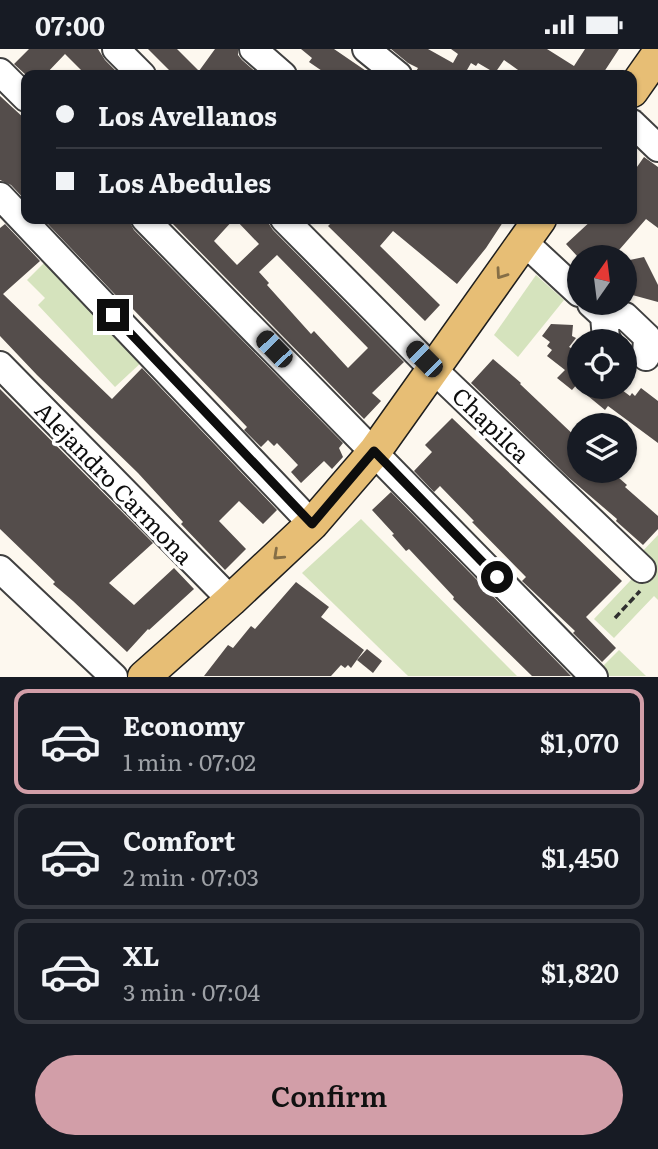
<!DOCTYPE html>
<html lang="en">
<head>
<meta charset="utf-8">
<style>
  body { margin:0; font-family:Literata,serif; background:#20242c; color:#f1f3f6; height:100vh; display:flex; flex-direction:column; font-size:26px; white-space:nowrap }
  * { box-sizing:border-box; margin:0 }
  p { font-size:23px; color:#9ea1a6 }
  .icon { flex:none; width:38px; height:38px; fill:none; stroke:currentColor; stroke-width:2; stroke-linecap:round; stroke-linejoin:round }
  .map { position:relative; height:628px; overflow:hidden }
  .details { display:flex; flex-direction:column; background:#171b24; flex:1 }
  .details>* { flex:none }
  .banner { position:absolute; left:21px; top:21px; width:616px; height:154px; border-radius:14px; box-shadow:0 2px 5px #0004; display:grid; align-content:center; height:154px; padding:0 35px; background:#171b24 }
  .needle { width:46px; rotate:14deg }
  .controls { position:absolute; left:567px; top:196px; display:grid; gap:14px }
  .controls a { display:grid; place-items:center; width:70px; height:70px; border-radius:50%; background:#171b24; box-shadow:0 2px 5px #0004; font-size:35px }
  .end { position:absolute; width:32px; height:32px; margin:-16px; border:9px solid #0d0d0d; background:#fff; box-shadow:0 0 0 4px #fff }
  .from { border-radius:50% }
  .car { position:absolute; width:21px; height:42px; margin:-21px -10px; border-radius:9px; box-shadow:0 0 5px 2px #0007; background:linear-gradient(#222 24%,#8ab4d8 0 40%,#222 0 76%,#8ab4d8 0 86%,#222 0) }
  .banner b { display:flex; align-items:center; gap:24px; height:66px; font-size:26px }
  .banner b+b { border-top:2px solid #363941 }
  .banner i { width:18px; height:18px; background:#f1f3f6 }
  ul { padding:12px 0 0; list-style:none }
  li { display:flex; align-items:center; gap:21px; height:105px; margin:0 14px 10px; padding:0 21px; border:4px solid #363941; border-radius:14px }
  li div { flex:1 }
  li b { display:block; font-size:26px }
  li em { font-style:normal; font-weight:600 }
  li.selected { border-color:#d29ea8 }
  li>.icon { width:63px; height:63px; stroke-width:1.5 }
  .action { display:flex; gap:14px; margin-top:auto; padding:14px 35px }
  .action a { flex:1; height:80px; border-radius:42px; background:#d29ea8; color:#111; font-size:28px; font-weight:600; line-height:80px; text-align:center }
  .status { display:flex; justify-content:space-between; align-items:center; height:49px; padding:0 35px; background:#171b24; direction:ltr }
  .status svg { height:19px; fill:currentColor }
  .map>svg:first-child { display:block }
  .green { fill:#d5e3bd }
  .building { fill:#544d4b; fill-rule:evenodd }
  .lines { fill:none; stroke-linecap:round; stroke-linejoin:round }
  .minor-casing { stroke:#404040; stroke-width:30 }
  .major-casing { stroke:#1e1e1e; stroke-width:35 }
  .path { stroke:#2f2f2f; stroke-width:3.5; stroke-dasharray:7 3.5; stroke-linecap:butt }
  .minor { stroke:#fff; stroke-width:26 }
  .major { stroke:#e7be75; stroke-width:32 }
  .oneway { stroke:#856e46 }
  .route { stroke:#0d0d0d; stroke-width:9 }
  .labels { text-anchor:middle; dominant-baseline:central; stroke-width:7; stroke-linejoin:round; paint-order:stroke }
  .street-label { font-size:23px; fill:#0d0d0d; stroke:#fff }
</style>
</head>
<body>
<div class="status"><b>07:00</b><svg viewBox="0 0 49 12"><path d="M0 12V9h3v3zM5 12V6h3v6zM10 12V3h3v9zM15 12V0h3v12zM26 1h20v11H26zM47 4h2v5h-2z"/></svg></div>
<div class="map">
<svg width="658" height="628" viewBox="0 0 658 628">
  <rect width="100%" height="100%" fill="#fdf8ef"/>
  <g class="green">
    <polygon points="48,210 144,311 115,338 38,256 45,249 27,231"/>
    <polygon points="536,226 564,251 518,308 494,286"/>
    <polygon points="361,470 517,627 408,627 302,524"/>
    <polygon points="658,486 658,551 654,547 614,589 594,570 648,513 640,505"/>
    <polygon points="619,601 646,627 600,627 596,624"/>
  </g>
  <g class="building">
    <polygon points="29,0 98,0 105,11 120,26 86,26 65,5 45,26 26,26 14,15"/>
    <polygon points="148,0 177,0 199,22 215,0 238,0 238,6 242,11 259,26 174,26"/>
    <polygon points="301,0 334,0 372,26 328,26 309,13 312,9"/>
    <polygon points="391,0 428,0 453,14 458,5 451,0 547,0 574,17 585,0 619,0 602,26 525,26 504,11 495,24 478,14 476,17 471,14 467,21 476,26 414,26 418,19 408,14"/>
    <polygon points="0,47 26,71 26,152 11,136 0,131"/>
    <polygon points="644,108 658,118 658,179 646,170 613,208 578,208 566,195 593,170 632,170 632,125"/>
    <polygon points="43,170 128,170 134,181 343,394 339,399 343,408 332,420 324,412 301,434 291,423 298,416 277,394 274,397 268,391 261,398 244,381 247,378 222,352 129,256 127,258"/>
    <path d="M168,170H234L214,192L237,216L259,195L235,170H269V175L273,181L404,313L372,344L381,352L364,370ZM277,206L368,299L348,319L314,282L311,285L267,236L269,234L259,223Z"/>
    <polygon points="335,170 505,170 486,199 457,235 393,182 380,197 440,256 425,272 328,177"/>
    <polygon points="5,175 40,212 3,245 112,350 142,319 277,461 263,475 239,452 219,472 246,500 225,521 181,475 183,473 138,424 37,326 0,287 0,179"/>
    <polygon points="644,208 658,236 658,253 625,244 625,212"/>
    <polygon points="551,275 573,276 572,287 576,289 569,298 579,303 579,333 572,341 557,329 565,321 547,307 552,301 547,297 550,293 542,287"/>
    <polygon points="493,310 521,334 520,335 579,391 579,422 611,422 627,436 625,438 658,467 658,480 643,496 616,472 617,470 568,428 471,334"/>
    <polygon points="577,338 618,338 630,347 632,344 635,347 641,339 658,352 658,394 608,357 605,361"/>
    <polygon points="0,340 153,494 109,534 134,556 174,519 194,540 149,581 148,580 127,603 73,552 53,535 55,533 0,480"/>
    <polygon points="452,369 622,532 586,568 616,599 602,613 573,584 575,582 522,532 526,528 472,473 474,472 440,437 434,443 414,422 432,403 425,396"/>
    <polygon points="391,443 571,627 532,627 453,550 454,548 409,500 406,502 392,486 394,485 372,461"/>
    <polygon points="296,533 329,558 321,568 364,601 351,619 348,616 345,619 341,616 331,627 204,627 228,596 233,599 251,577 255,580"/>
    <polygon points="367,600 382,612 373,624 357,611"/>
  </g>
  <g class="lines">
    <g class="minor-casing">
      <g id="minor">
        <polyline points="116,0 142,26"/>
        <polyline points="253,0 283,26"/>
        <polyline points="366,0 398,26"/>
        <polyline points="0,23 26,49"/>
        <polyline points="632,74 658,99"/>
        <polyline points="0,147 312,475"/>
        <polyline points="145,170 594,628"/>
        <polyline points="284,170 433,320 642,520"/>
        <polyline points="524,193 579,244"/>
        <polyline points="591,255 604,267 606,290 608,292"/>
        <polyline points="604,267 625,267 647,288 646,308"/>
        <polyline points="0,316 231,551"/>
        <polyline points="0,520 114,628"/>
      </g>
    </g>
    <g class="major-casing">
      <g id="major">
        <polyline points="632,42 658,5"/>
        <polyline points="144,628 231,551 312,475 375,402 540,170"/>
      </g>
    </g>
    <polyline class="path" points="615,569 640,542"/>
    <use href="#minor" class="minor"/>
    <use href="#major" class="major"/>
  </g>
  <defs><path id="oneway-chevron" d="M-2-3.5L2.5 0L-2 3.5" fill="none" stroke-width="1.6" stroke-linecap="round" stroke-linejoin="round" transform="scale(1.75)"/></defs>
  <g class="oneway">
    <use href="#oneway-chevron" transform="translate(501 225) rotate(125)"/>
    <use href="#oneway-chevron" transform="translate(278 506) rotate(137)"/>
  </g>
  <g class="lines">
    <polyline class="route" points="113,266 312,475 374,402 497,528"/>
  </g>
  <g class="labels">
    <g class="street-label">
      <text transform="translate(492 375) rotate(44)">Chapilca</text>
      <text transform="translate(115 433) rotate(46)">Alejandro Carmona</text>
    </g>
  </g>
</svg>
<div class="controls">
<a><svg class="needle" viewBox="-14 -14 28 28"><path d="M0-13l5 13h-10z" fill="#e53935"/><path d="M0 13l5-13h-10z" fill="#9ea1a6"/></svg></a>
<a><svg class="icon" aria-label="locate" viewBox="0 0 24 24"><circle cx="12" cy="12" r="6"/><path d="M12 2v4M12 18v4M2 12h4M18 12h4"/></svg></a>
<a><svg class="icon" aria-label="layers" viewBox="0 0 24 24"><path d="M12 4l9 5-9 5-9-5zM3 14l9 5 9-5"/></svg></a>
</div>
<i class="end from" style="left:497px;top:528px"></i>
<i class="end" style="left:113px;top:266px"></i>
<i class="car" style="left:274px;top:300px;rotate:316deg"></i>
<i class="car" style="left:424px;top:310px;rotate:315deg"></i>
<div class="banner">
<b><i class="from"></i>Los Avellanos</b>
<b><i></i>Los Abedules</b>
</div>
</div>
<section class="details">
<ul>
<li class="selected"><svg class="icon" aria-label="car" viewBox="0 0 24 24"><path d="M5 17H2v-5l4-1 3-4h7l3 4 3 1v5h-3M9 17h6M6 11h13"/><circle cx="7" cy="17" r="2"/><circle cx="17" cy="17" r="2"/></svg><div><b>Economy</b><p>1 min · 07:02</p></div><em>$1,070</em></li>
<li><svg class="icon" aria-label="car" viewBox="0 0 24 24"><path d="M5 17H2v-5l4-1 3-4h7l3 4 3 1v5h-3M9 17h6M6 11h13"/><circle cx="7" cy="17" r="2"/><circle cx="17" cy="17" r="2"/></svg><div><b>Comfort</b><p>2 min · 07:03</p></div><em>$1,450</em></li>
<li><svg class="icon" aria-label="car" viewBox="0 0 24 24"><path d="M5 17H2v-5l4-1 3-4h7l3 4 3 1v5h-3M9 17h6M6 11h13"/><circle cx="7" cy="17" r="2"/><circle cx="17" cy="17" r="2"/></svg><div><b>XL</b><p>3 min · 07:04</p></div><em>$1,820</em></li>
</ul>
<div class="action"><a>Confirm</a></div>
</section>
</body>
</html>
